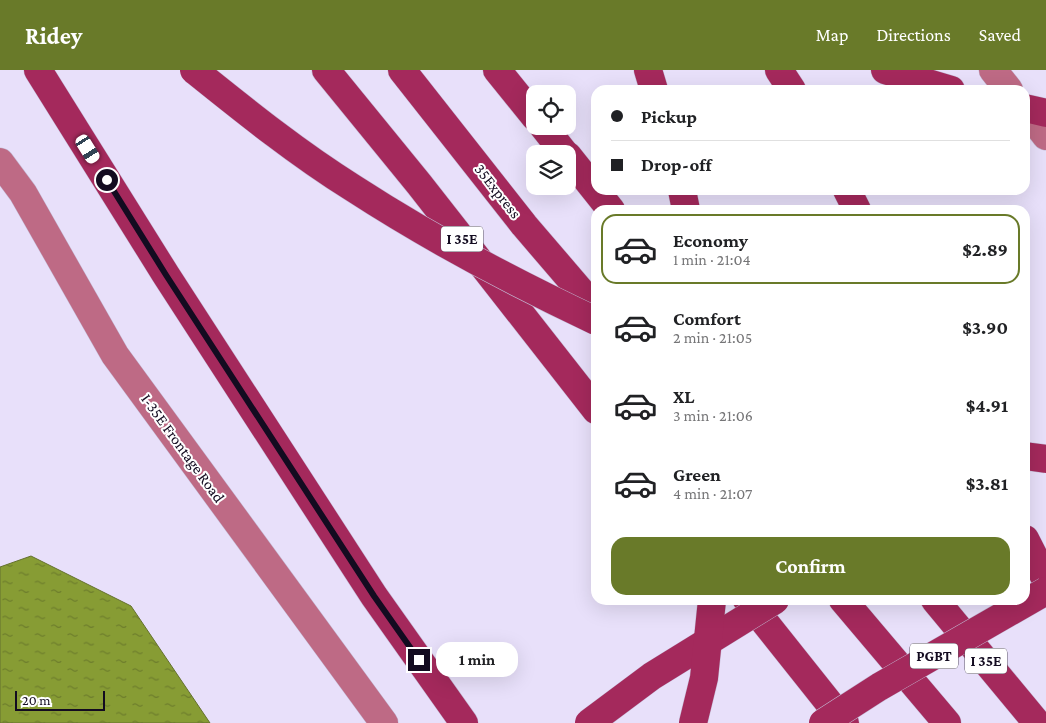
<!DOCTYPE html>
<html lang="en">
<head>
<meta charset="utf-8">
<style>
  body { margin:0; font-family:"Crimson Pro",serif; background:#f6f6f6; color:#202124; height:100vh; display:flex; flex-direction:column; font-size:19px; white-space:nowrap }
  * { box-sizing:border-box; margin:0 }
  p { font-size:16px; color:#757577 }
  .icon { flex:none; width:28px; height:28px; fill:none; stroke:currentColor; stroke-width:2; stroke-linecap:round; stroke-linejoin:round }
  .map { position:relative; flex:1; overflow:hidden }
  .details { position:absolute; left:591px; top:135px; width:439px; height:400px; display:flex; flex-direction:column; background:#fff; border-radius:15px; box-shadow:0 5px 20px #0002 }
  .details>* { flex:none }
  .banner { position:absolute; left:591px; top:15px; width:439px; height:110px; border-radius:15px; box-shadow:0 5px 20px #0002; display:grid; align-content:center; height:110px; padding:0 20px; background:#fff }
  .fabs { position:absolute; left:526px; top:15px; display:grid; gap:10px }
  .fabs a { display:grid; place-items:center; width:50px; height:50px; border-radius:10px; background:#fff; box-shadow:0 5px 20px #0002; font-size:25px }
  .scale { position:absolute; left:15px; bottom:12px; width:90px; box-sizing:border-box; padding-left:5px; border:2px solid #130b20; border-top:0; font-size:14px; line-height:18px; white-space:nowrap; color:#130b20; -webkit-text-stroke:4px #fff; paint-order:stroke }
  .end { position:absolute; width:22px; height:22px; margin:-11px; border:6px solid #130b20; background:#fff; box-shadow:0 0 0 2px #fff }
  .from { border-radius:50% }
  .bubble { position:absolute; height:35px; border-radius:15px; background:#fff; box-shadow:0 5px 20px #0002; font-size:16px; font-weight:700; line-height:35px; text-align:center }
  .car { position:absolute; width:15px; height:30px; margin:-15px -8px; border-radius:6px; box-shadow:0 0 4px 1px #0007; background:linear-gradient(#fff 24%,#345 0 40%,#fff 0 76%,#345 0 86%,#fff 0) }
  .banner b { display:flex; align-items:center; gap:18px; height:48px; font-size:19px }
  .banner b+b { border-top:1px solid #e0e0e0 }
  .banner i { width:12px; height:12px; background:#202124 }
  ul { padding:9px 0 0; list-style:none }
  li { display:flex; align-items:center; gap:15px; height:70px; margin:0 10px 8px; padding:0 10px; border:2px solid transparent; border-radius:15px }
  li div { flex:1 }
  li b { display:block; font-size:19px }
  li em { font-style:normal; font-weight:700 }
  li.active { border-color:#697a29 }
  li>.icon { width:45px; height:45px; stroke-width:1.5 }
  .action { display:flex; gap:10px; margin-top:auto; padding:10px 20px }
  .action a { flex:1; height:58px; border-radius:15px; background:#697a29; color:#fff; font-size:20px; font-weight:700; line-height:58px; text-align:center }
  header { display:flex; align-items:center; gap:30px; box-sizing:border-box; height:70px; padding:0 25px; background:#697a29; color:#fff }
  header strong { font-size:24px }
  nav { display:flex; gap:28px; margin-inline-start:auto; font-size:18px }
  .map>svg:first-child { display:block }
  .water { fill:url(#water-ripples); stroke:#64702e }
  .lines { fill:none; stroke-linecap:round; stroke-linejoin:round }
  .secondary-casing { stroke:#c6bed7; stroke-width:29 }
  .motorway-casing { stroke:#c6bed7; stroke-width:29 }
  .secondary { stroke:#be6a85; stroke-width:28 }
  .motorway { stroke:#a4295c; stroke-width:28 }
  .motorway-bridge-casing { stroke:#c6bed7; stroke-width:29; stroke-linecap:butt }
  .motorway-bridge { stroke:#a4295c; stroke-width:28 }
  .route { stroke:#130b20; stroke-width:6 }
  .labels { text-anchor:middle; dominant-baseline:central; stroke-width:4; stroke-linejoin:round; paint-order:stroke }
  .shield { fill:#fff; stroke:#5a5463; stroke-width:1 }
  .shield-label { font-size:15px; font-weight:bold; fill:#130b20 }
  .street-label { font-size:16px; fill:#130b20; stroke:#fff }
</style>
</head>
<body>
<header>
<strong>Ridey</strong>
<nav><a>Map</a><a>Directions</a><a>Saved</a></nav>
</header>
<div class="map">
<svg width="1046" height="653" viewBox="0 0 1046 653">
  <defs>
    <pattern id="water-ripples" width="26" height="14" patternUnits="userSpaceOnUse" patternTransform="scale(1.25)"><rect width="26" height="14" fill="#879c34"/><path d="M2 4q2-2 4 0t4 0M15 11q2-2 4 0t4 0" fill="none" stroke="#6d7d2c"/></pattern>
  </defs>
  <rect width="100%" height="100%" fill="#e8e0fa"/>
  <polygon class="water" points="31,486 131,536 210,653 0,653 0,497"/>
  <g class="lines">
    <g class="secondary-casing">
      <g id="secondary">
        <polyline points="993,0 1009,20"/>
        <polyline points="1025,39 1046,66"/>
        <polyline points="0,92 23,123 115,285 384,653"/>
      </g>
    </g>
    <g class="motorway-casing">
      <g id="motorway">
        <polyline points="38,0 166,205 374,526 464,653"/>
        <polyline points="326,0 419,114 596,340"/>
        <polyline points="402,0 524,155 596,239"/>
        <polyline points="497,0 535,47"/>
        <polyline points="648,0 654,20"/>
        <polyline points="779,0 792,20"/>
        <polyline points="885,0 951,20"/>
        <polyline points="1025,38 1046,43"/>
        <polyline points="543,56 565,84"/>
        <polyline points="568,86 611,140"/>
        <polyline points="682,120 686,140"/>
        <polyline points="847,120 857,140"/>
        <polyline points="1025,469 1046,510"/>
        <polyline points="747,530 845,653"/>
        <polyline points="843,530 947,653"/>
        <polyline points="935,530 1037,653"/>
      </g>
    </g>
    <use href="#secondary" class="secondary"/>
    <use href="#motorway" class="motorway"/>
    <g class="motorway-bridge-casing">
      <g id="motorway-bridge">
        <path d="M194,0C245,41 297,83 353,118C430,168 513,212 596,251"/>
        <polyline points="1025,386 1046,389"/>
        <polyline points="589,653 652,606 775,530"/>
        <polyline points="693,653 704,608 712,530"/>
        <polyline points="823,653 879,617 1046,521"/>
      </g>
    </g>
    <use href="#motorway-bridge" class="motorway-bridge"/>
  </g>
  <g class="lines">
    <polyline class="route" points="107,110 166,205 374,526 419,590"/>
  </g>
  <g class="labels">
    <g class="shield">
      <rect x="441" y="156.5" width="42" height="25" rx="4"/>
      <rect x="910" y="573.5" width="48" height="25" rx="4"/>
      <rect x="965" y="578.5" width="42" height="25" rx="4"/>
    </g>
    <g class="shield-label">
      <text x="462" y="169">I 35E</text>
      <text x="934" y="586">PGBT</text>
      <text x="986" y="591">I 35E</text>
    </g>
    <g class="street-label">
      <text transform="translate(498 121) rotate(52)">35Express</text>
      <text transform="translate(183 378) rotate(54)">I-35E Frontage Road</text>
    </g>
  </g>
</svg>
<div class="fabs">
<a><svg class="icon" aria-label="locate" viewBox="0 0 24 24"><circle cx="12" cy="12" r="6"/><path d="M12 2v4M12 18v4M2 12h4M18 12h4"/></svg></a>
<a><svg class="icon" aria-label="layers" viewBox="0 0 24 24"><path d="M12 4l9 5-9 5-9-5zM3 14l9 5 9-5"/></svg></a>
</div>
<div class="scale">20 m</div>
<i class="end from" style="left:107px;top:110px"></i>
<i class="end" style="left:419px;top:590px"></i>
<div class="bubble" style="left:436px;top:572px;width:82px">1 min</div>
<i class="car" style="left:88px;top:79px;rotate:148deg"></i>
<div class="banner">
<b><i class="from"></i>Pickup</b>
<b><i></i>Drop-off</b>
</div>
<section class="details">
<ul>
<li class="active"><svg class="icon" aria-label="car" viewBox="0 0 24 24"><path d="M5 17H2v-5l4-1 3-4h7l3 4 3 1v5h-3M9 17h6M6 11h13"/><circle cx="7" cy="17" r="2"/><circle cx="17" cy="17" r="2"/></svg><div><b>Economy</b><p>1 min · 21:04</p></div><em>$2.89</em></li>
<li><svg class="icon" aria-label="car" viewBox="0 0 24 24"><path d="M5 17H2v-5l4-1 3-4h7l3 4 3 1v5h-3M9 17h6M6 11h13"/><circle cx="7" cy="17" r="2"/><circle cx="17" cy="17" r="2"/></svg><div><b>Comfort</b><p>2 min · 21:05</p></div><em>$3.90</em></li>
<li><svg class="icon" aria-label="car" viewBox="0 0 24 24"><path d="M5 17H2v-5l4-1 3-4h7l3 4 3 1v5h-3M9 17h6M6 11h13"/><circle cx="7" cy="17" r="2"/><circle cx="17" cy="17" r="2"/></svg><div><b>XL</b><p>3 min · 21:06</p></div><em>$4.91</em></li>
<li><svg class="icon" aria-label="car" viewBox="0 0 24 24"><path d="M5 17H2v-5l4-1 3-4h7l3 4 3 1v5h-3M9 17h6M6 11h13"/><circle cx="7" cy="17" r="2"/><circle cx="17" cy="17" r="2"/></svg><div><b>Green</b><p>4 min · 21:07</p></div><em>$3.81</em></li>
</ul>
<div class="action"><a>Confirm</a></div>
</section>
</div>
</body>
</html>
